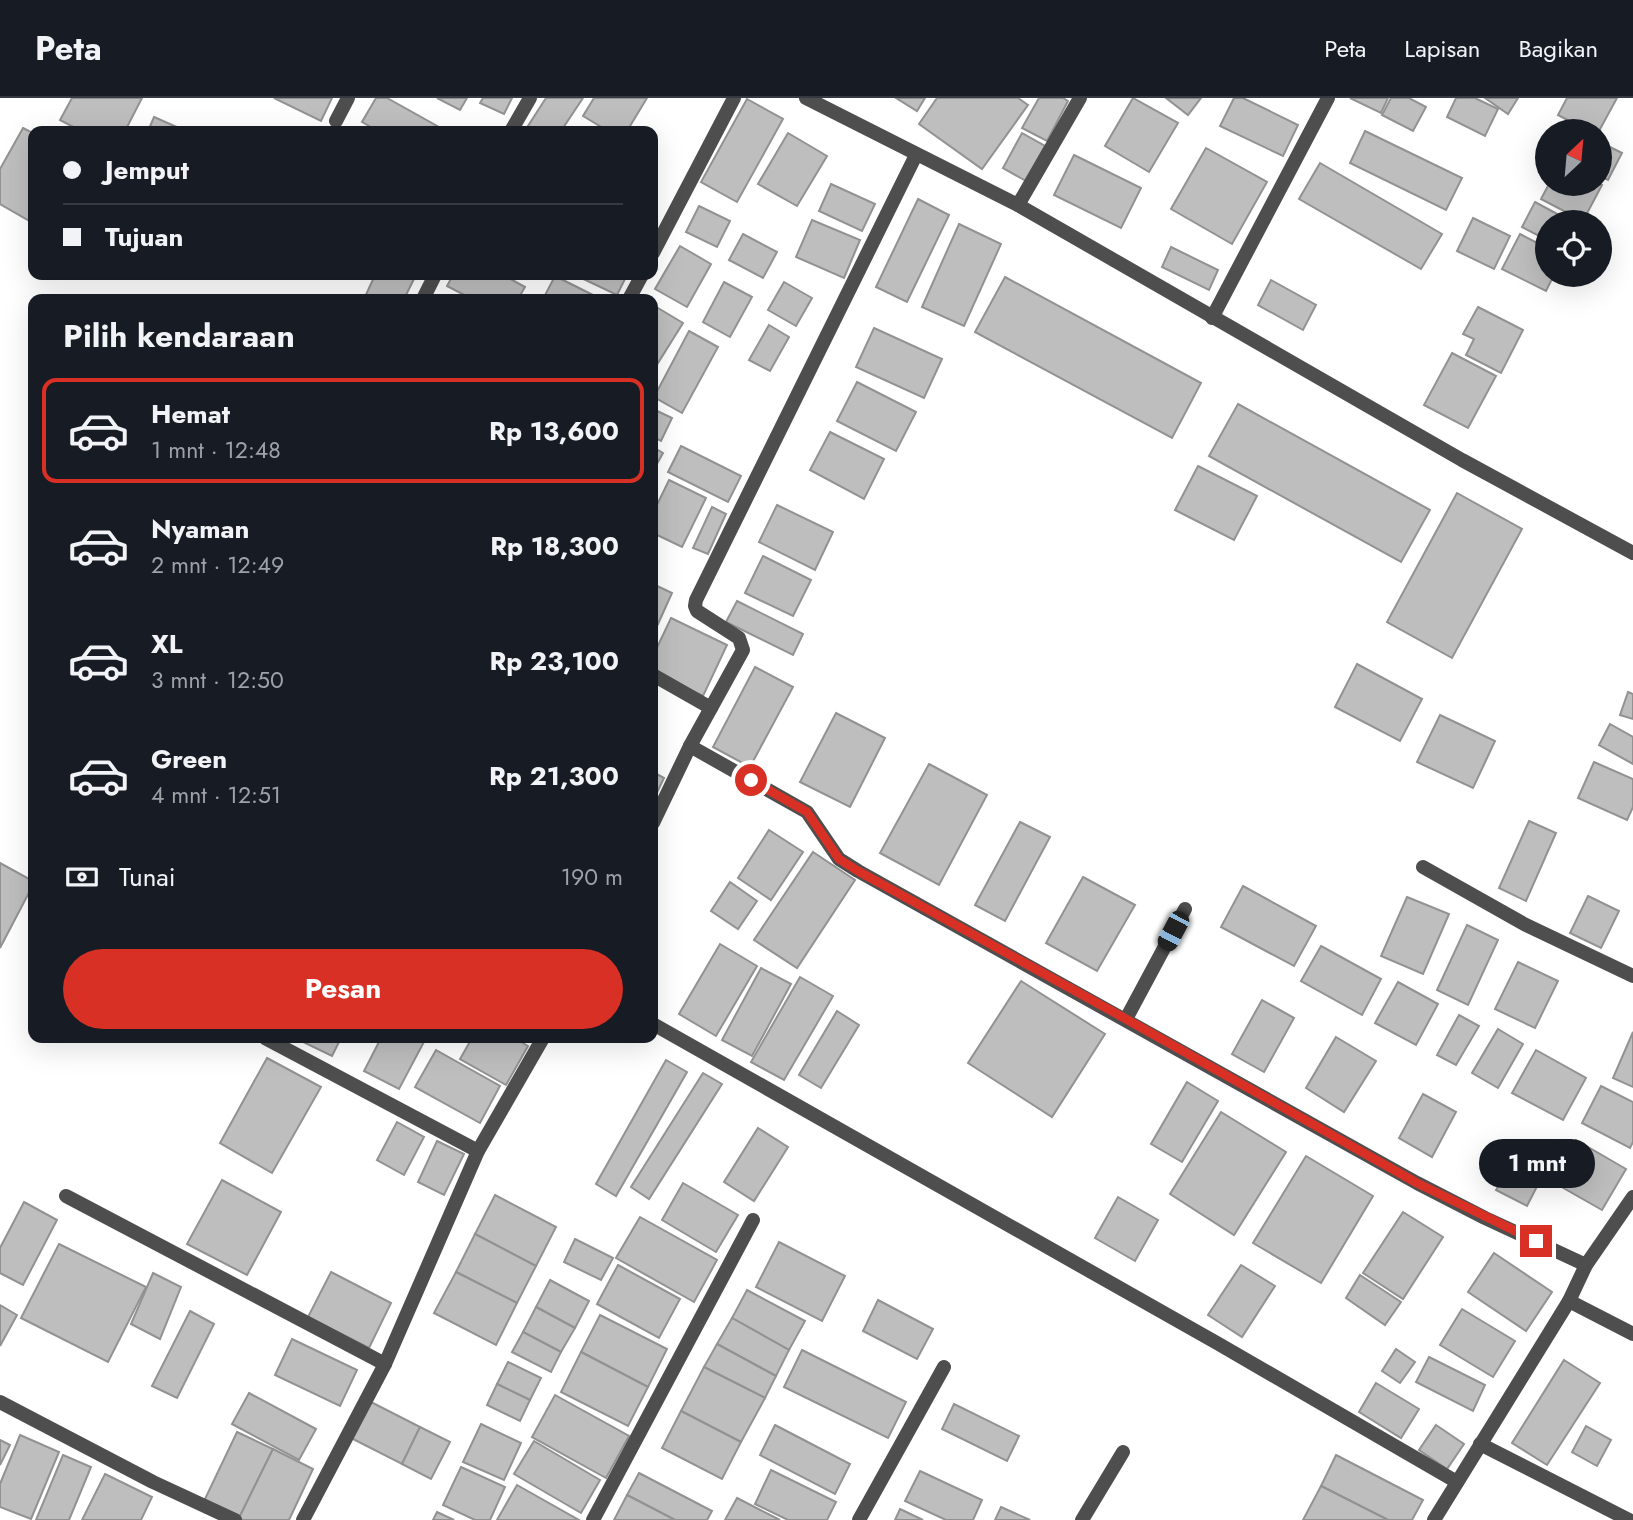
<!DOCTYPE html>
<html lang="id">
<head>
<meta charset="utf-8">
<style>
  body { margin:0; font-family:Jost,sans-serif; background:#242831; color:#f1f3f6; height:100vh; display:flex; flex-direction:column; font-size:26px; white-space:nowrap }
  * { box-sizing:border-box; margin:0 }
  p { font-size:23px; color:#9ea1a6 }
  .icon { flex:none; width:38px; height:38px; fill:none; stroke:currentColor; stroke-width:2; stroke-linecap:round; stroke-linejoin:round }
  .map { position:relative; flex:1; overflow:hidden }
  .panel { position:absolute; left:28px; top:196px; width:630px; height:749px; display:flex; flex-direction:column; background:#171b24; border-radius:14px; box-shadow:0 7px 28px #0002 }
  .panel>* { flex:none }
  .top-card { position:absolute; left:28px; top:28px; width:630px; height:154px; border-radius:14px; box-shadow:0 7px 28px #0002; display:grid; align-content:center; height:154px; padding:0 35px; background:#171b24 }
  .needle { width:46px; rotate:26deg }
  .tools { position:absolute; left:1535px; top:21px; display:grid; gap:14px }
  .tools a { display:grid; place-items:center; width:77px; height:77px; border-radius:50%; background:#171b24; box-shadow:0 7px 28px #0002; font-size:35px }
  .end { position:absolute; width:32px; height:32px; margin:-16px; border:9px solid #d93025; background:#fff; box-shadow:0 0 0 4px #fff }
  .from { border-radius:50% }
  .bubble { position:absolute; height:49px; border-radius:24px; background:#171b24; box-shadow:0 7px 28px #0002; font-size:23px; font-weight:700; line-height:49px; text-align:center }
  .car { position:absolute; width:21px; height:42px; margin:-21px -10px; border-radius:9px; box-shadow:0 0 5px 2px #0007; background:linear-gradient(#222 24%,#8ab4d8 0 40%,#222 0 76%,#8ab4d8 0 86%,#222 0) }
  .top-card b { display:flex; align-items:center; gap:24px; height:66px; font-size:26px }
  .top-card b+b { border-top:2px solid #363941 }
  .top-card i { width:18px; height:18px; background:#f1f3f6 }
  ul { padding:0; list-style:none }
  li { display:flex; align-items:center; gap:21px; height:105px; margin:0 14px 10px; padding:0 21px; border:4px solid transparent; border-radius:14px }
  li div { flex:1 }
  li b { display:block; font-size:26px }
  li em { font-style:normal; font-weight:700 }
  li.current { border-color:#d93025 }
  li>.icon { width:63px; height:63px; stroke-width:1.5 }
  h2 { padding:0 35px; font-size:32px; line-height:84px }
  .pay { display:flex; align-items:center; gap:18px; height:77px; padding:0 35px; font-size:26px }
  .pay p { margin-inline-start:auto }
  .button { display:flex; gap:14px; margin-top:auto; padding:14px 35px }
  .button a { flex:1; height:80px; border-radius:42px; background:#d93025; color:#fff; font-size:28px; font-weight:700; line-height:80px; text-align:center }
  header { display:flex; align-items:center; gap:42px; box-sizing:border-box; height:98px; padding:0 35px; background:#171b24; border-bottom:2px solid #363941 }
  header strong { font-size:33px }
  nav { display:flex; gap:38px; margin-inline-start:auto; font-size:24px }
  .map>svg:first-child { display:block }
  .building { fill:#bebebe; stroke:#929292; stroke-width:2 }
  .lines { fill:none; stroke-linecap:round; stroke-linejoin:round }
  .lane { stroke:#4e4e4e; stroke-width:14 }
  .street { stroke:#4e4e4e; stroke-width:14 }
  .route { stroke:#d93025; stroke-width:9 }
</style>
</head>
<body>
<header>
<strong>Peta</strong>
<nav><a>Peta</a><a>Lapisan</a><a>Bagikan</a></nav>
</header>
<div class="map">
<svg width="1633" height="1422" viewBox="0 0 1633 1422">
  <rect width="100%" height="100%" fill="#fff"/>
  <g class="building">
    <polygon points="72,0 142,0 125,33 81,33 60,22"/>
    <polygon points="274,0 332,0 321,23"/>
    <polygon points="376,0 387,0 439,29 436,33 378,33 362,24"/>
    <polygon points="437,0 467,0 460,12"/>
    <polygon points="483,0 512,0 504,16 480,5"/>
    <polygon points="546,0 583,0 561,33 536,33 528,28"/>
    <polygon points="594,0 647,0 627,33 608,33 583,18"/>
    <polygon points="896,0 925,0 917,13"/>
    <polygon points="937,0 1018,0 1028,7 982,71 919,26"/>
    <polygon points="1039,0 1063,0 1068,3 1047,43 1022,30"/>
    <polygon points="1133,0 1178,25 1149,74 1105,48"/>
    <polygon points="1166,0 1201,0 1188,17"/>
    <polygon points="1234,0 1243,0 1298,27 1283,58 1220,28"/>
    <polygon points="1350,0 1388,0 1381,15"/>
    <polygon points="1391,0 1409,0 1426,9 1413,33 1382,17"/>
    <polygon points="1456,0 1475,0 1498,11 1485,38 1447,19"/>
    <polygon points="1485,0 1518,0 1508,16"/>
    <polygon points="1567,0 1617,0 1599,33 1588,33 1558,17"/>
    <polygon points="747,1 783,21 737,104 701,84"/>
    <polygon points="154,19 179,30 177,33 148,33"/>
    <polygon points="23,30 33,35 33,125 0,106 0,71"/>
    <polygon points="1365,33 1462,80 1446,112 1350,65"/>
    <polygon points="788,35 827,58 797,108 758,86"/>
    <polygon points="1022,35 1045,48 1026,83 1003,70"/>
    <polygon points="1600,44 1622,55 1608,82 1600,78"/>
    <polygon points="1206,50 1267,84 1232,146 1171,111"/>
    <polygon points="1074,57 1141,90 1121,130 1054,97"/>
    <polygon points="1320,65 1442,136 1421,171 1299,101"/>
    <polygon points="831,86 875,106 862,133 819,113"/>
    <polygon points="1549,86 1600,86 1602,87 1583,123 1541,101"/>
    <polygon points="918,101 949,117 907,204 876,189"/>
    <polygon points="1535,104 1572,124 1547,124 1547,142 1522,129"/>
    <polygon points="699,108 730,123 717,149 686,134"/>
    <polygon points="1473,120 1510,138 1494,171 1457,153"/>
    <polygon points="812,122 860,142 844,180 796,159"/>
    <polygon points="959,126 1001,146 964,228 922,209"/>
    <polygon points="743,136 777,154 763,180 729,162"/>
    <polygon points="1520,136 1547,150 1547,177 1554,177 1546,193 1502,171"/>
    <polygon points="680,148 711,166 687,209 655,191"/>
    <polygon points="1171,149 1218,172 1209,192 1162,169"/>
    <polygon points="375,177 416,177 404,201 364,201"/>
    <polygon points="453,177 503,177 525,189 518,201 472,201 447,188"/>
    <polygon points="575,177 627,177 617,197"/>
    <polygon points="555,178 601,201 543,201"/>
    <polygon points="1005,179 1201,285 1172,340 975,234"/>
    <polygon points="1271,182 1316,207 1303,232 1258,207"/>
    <polygon points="724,184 752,199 730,239 703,224"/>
    <polygon points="784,184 812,200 796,228 768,212"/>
    <polygon points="653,207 683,225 653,273"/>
    <polygon points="1478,209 1523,232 1501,275 1466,257 1474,241 1463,236"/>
    <polygon points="769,227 789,239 770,273 749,262"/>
    <polygon points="874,230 942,261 924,300 856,269"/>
    <polygon points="689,233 718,249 682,315 654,299"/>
    <polygon points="1452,255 1496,278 1468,330 1424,307"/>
    <polygon points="857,284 916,314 896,353 837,323"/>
    <polygon points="1238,306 1430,412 1401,464 1209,358"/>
    <polygon points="653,311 672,320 661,343 653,339"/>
    <polygon points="830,334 884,361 864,401 810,372"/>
    <polygon points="681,348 741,378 728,404 668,374"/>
    <polygon points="653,349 663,355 653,373"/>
    <polygon points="1198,368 1257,398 1234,442 1175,412"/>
    <polygon points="669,382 706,400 682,449 653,435 653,415"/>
    <polygon points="1457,395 1522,431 1452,560 1387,524"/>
    <polygon points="777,407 833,434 815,472 759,444"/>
    <polygon points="712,409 726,416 708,456 693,450"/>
    <polygon points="763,458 811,482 793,518 745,495"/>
    <polygon points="653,486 672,495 653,537"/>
    <polygon points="737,503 803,536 793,557 726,524"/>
    <polygon points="671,520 727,547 703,598 653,574 653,558"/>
    <polygon points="1357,566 1422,601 1400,643 1335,609"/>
    <polygon points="755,569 793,589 750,669 713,649"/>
    <polygon points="1628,594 1633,596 1633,621 1620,617"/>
    <polygon points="836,615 885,640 850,709 800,684"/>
    <polygon points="1440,617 1495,643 1473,690 1417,664"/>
    <polygon points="1610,626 1633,639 1633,666 1599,647"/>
    <polygon points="1594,664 1633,681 1633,709 1627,722 1578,700"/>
    <polygon points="929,666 987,697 939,787 880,755"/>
    <polygon points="653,674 664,680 653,703"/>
    <polygon points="1529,723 1556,735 1526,803 1499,790"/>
    <polygon points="1020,724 1050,739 1005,823 975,807"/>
    <polygon points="769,732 803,754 771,802 738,780"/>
    <polygon points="813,754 855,782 797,870 754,842"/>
    <polygon points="0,765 33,783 33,787 0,850"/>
    <polygon points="1083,779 1135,807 1097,873 1046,845"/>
    <polygon points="730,784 757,803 738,831 711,813"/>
    <polygon points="1243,788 1316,828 1294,868 1221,829"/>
    <polygon points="1588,798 1619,813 1601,850 1570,835"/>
    <polygon points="1407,799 1449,816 1423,876 1381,858"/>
    <polygon points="1467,827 1498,842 1468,907 1437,892"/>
    <polygon points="720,846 757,868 716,938 679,916"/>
    <polygon points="1321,848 1381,881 1362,917 1301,883"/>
    <polygon points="1518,864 1558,883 1535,930 1495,911"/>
    <polygon points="761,870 791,886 752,958 722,942"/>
    <polygon points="800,879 833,898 784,982 751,964"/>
    <polygon points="1021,883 1105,936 1052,1019 968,965"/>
    <polygon points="1398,884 1438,906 1416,947 1375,925"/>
    <polygon points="1262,902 1294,920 1264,974 1232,956"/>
    <polygon points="837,913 859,927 821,990 799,977"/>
    <polygon points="1459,917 1479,928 1456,967 1437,957"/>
    <polygon points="1498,931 1523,946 1498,990 1472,975"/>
    <polygon points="1633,934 1633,989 1613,980"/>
    <polygon points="1336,939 1376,963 1344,1014 1306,990"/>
    <polygon points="295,940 341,940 332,958"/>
    <polygon points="381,940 426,940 399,991 364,973"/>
    <polygon points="472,940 514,940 528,948 506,987 460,961"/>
    <polygon points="436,952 500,988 480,1025 415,989"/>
    <polygon points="1536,952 1586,980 1563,1022 1512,995"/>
    <polygon points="267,960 321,989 272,1075 220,1045"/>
    <polygon points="666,962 687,974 616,1098 596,1086"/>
    <polygon points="703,975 722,986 649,1101 631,1089"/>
    <polygon points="1187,984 1218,1003 1182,1064 1151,1046"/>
    <polygon points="1601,988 1633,1004 1633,1044 1630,1050 1582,1025"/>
    <polygon points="1423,996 1456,1014 1432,1059 1399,1040"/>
    <polygon points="1221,1014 1286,1054 1234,1137 1170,1096"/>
    <polygon points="397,1024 424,1039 404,1077 377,1062"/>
    <polygon points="758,1030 788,1049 754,1103 724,1084"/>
    <polygon points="1576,1042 1626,1071 1602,1112 1551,1083"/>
    <polygon points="437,1043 464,1056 444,1097 418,1084"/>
    <polygon points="1517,1054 1547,1069 1527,1108 1496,1092"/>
    <polygon points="1306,1058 1373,1098 1321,1185 1253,1145"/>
    <polygon points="222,1082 281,1114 247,1177 187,1146"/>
    <polygon points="683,1085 738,1117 716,1154 662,1122"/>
    <polygon points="495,1097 556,1129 536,1168 475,1136"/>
    <polygon points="1118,1099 1158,1122 1135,1163 1095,1140"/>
    <polygon points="24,1104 57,1122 23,1187 0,1175 0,1150"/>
    <polygon points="1403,1114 1443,1139 1403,1201 1363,1175"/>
    <polygon points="640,1119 717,1162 694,1204 616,1160"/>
    <polygon points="475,1136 536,1168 517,1205 456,1174"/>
    <polygon points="575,1141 613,1160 601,1182 564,1164"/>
    <polygon points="779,1144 845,1178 822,1223 756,1189"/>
    <polygon points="59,1146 146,1189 108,1264 21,1220"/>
    <polygon points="1494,1155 1552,1194 1526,1233 1468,1194"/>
    <polygon points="618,1167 680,1201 659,1240 597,1206"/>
    <polygon points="1241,1167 1275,1188 1242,1239 1208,1217"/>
    <polygon points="331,1174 391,1205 369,1250 308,1219"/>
    <polygon points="456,1174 517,1205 496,1247 434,1215"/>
    <polygon points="153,1175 181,1189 160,1241 131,1226"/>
    <polygon points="1360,1177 1401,1204 1385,1227 1346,1200"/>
    <polygon points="550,1182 589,1203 575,1230 536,1209"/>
    <polygon points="747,1192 805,1223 789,1252 732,1220"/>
    <polygon points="878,1202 933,1231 917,1261 863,1233"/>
    <polygon points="0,1207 17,1217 0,1248"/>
    <polygon points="536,1209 575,1230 561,1254 523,1234"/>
    <polygon points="1462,1211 1515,1243 1493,1279 1440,1247"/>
    <polygon points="190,1213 214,1226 177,1300 152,1288"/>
    <polygon points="600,1217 667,1251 648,1289 581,1254"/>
    <polygon points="732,1220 789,1252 776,1278 717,1246"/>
    <polygon points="523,1234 561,1254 551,1274 512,1254"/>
    <polygon points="292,1241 357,1272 340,1308 275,1277"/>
    <polygon points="717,1246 776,1278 765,1300 704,1269"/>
    <polygon points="1396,1251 1415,1264 1400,1285 1382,1273"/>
    <polygon points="802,1252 906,1304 888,1340 784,1289"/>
    <polygon points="581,1254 648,1289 628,1328 561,1294"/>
    <polygon points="1429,1259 1485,1287 1473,1313 1416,1284"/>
    <polygon points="1564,1262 1600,1285 1547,1367 1512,1345"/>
    <polygon points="508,1264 541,1280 530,1302 497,1286"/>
    <polygon points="704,1269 765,1300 741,1344 681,1313"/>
    <polygon points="1376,1285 1419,1311 1401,1340 1359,1314"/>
    <polygon points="497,1286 530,1302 520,1323 487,1307"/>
    <polygon points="249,1295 316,1331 299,1362 232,1326"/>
    <polygon points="555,1297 629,1338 606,1380 532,1339"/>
    <polygon points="369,1303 420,1329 402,1366 351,1340"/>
    <polygon points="954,1306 1019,1338 1007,1363 942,1331"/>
    <polygon points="681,1313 741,1344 722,1381 662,1350"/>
    <polygon points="481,1326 521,1345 504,1382 463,1364"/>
    <polygon points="775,1327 850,1366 835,1396 760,1357"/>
    <polygon points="1436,1327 1464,1346 1447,1371 1419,1352"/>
    <polygon points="1586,1328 1611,1342 1597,1368 1572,1354"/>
    <polygon points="420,1329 450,1344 431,1381 402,1366"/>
    <polygon points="237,1334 273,1351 239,1420 204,1403"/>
    <polygon points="20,1337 59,1354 31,1421 0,1409 0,1386"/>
    <polygon points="0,1342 10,1347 0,1367"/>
    <polygon points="534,1343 600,1382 581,1415 514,1376"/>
    <polygon points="273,1351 313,1371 289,1422 243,1422 239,1420"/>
    <polygon points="63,1357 91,1369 69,1422 36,1422"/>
    <polygon points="1336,1357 1423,1402 1412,1422 1388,1422 1321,1388"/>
    <polygon points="461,1369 505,1389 490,1422 475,1422 443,1407"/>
    <polygon points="771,1372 836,1404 827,1422 788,1422 755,1406"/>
    <polygon points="920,1373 982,1402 973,1422 946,1422 905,1403"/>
    <polygon points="639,1375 712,1413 707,1422 675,1422 627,1397"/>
    <polygon points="105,1376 152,1399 141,1422 82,1422"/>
    <polygon points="517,1387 579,1422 497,1422"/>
    <polygon points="1321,1388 1388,1422 1303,1422"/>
    <polygon points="627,1397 675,1422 614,1422"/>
    <polygon points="737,1400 780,1422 725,1422"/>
    <polygon points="1001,1409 1030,1422 995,1422"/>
    <polygon points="900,1411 923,1422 895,1422"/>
    <polygon points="437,1414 454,1422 433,1422"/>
  </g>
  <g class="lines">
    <polyline class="lane" points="1126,921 1185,811"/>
    <g class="street">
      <polyline points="806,0 1018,107 1080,0"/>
      <polyline points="336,23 348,0"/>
      <polyline points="511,33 530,0"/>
      <polyline points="1018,107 1462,362 1633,455"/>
      <polyline points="653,155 734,0"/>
      <polyline points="423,201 435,177"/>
      <polyline points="629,201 642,177"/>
      <polyline points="1212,220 1328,0"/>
      <polyline points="653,577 711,610"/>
      <polyline points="690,648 807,714 839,761 858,773 1417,1085 1485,1120 1586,1167"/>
      <polyline points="653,725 690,648 743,552 739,540 697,513 695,508 696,502 916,57"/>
      <polyline points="1423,769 1524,826 1633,878"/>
      <polyline points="653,926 1217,1245 1457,1384"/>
      <polyline points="265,940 478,1053"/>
      <polyline points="66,1098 385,1266"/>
      <polyline points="1569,1203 1633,1236"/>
      <polyline points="0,1304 153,1384 235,1422"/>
      <polyline points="1480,1346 1629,1422"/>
      <polyline points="303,1422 385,1266 478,1053 543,940"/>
      <polyline points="593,1422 753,1122"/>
      <polyline points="859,1422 944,1269"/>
      <polyline points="1082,1422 1123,1354"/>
      <polyline points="1434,1422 1569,1203 1586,1167 1633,1099"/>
    </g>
  </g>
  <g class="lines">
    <polyline class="route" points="751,682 807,714 839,761 858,773 1126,921 1417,1085 1536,1143"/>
  </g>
</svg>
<div class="tools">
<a><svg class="needle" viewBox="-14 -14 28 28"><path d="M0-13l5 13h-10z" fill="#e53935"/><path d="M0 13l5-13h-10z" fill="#9ea1a6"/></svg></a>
<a><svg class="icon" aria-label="locate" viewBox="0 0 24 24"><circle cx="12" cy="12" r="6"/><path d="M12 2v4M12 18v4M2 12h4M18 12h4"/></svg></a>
</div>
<i class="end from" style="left:751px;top:682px"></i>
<i class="end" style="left:1536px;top:1143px"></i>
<div class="bubble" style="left:1479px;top:1041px;width:116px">1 mnt</div>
<i class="car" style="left:1173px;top:833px;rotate:208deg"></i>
<div class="top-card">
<b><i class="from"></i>Jemput</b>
<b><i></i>Tujuan</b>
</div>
<section class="panel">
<h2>Pilih kendaraan</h2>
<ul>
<li class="current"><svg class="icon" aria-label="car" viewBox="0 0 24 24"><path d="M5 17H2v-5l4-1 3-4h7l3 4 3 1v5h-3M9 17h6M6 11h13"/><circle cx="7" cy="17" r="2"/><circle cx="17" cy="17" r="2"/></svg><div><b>Hemat</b><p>1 mnt · 12:48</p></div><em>Rp 13,600</em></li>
<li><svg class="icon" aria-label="car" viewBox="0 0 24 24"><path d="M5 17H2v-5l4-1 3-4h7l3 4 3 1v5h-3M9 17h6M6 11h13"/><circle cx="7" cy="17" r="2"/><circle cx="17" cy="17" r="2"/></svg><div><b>Nyaman</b><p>2 mnt · 12:49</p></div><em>Rp 18,300</em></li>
<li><svg class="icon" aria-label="car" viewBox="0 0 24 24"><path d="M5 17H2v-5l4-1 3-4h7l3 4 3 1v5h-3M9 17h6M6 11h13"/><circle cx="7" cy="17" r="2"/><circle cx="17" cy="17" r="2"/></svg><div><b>XL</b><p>3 mnt · 12:50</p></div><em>Rp 23,100</em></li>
<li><svg class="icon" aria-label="car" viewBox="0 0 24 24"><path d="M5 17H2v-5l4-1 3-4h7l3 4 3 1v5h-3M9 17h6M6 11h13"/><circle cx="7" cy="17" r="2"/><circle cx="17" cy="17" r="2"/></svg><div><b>Green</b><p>4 mnt · 12:51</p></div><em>Rp 21,300</em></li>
</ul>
<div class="pay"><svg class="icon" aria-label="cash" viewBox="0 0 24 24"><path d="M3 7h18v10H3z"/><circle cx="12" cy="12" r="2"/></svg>Tunai<p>190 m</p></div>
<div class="button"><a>Pesan</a></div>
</section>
</div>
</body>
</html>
